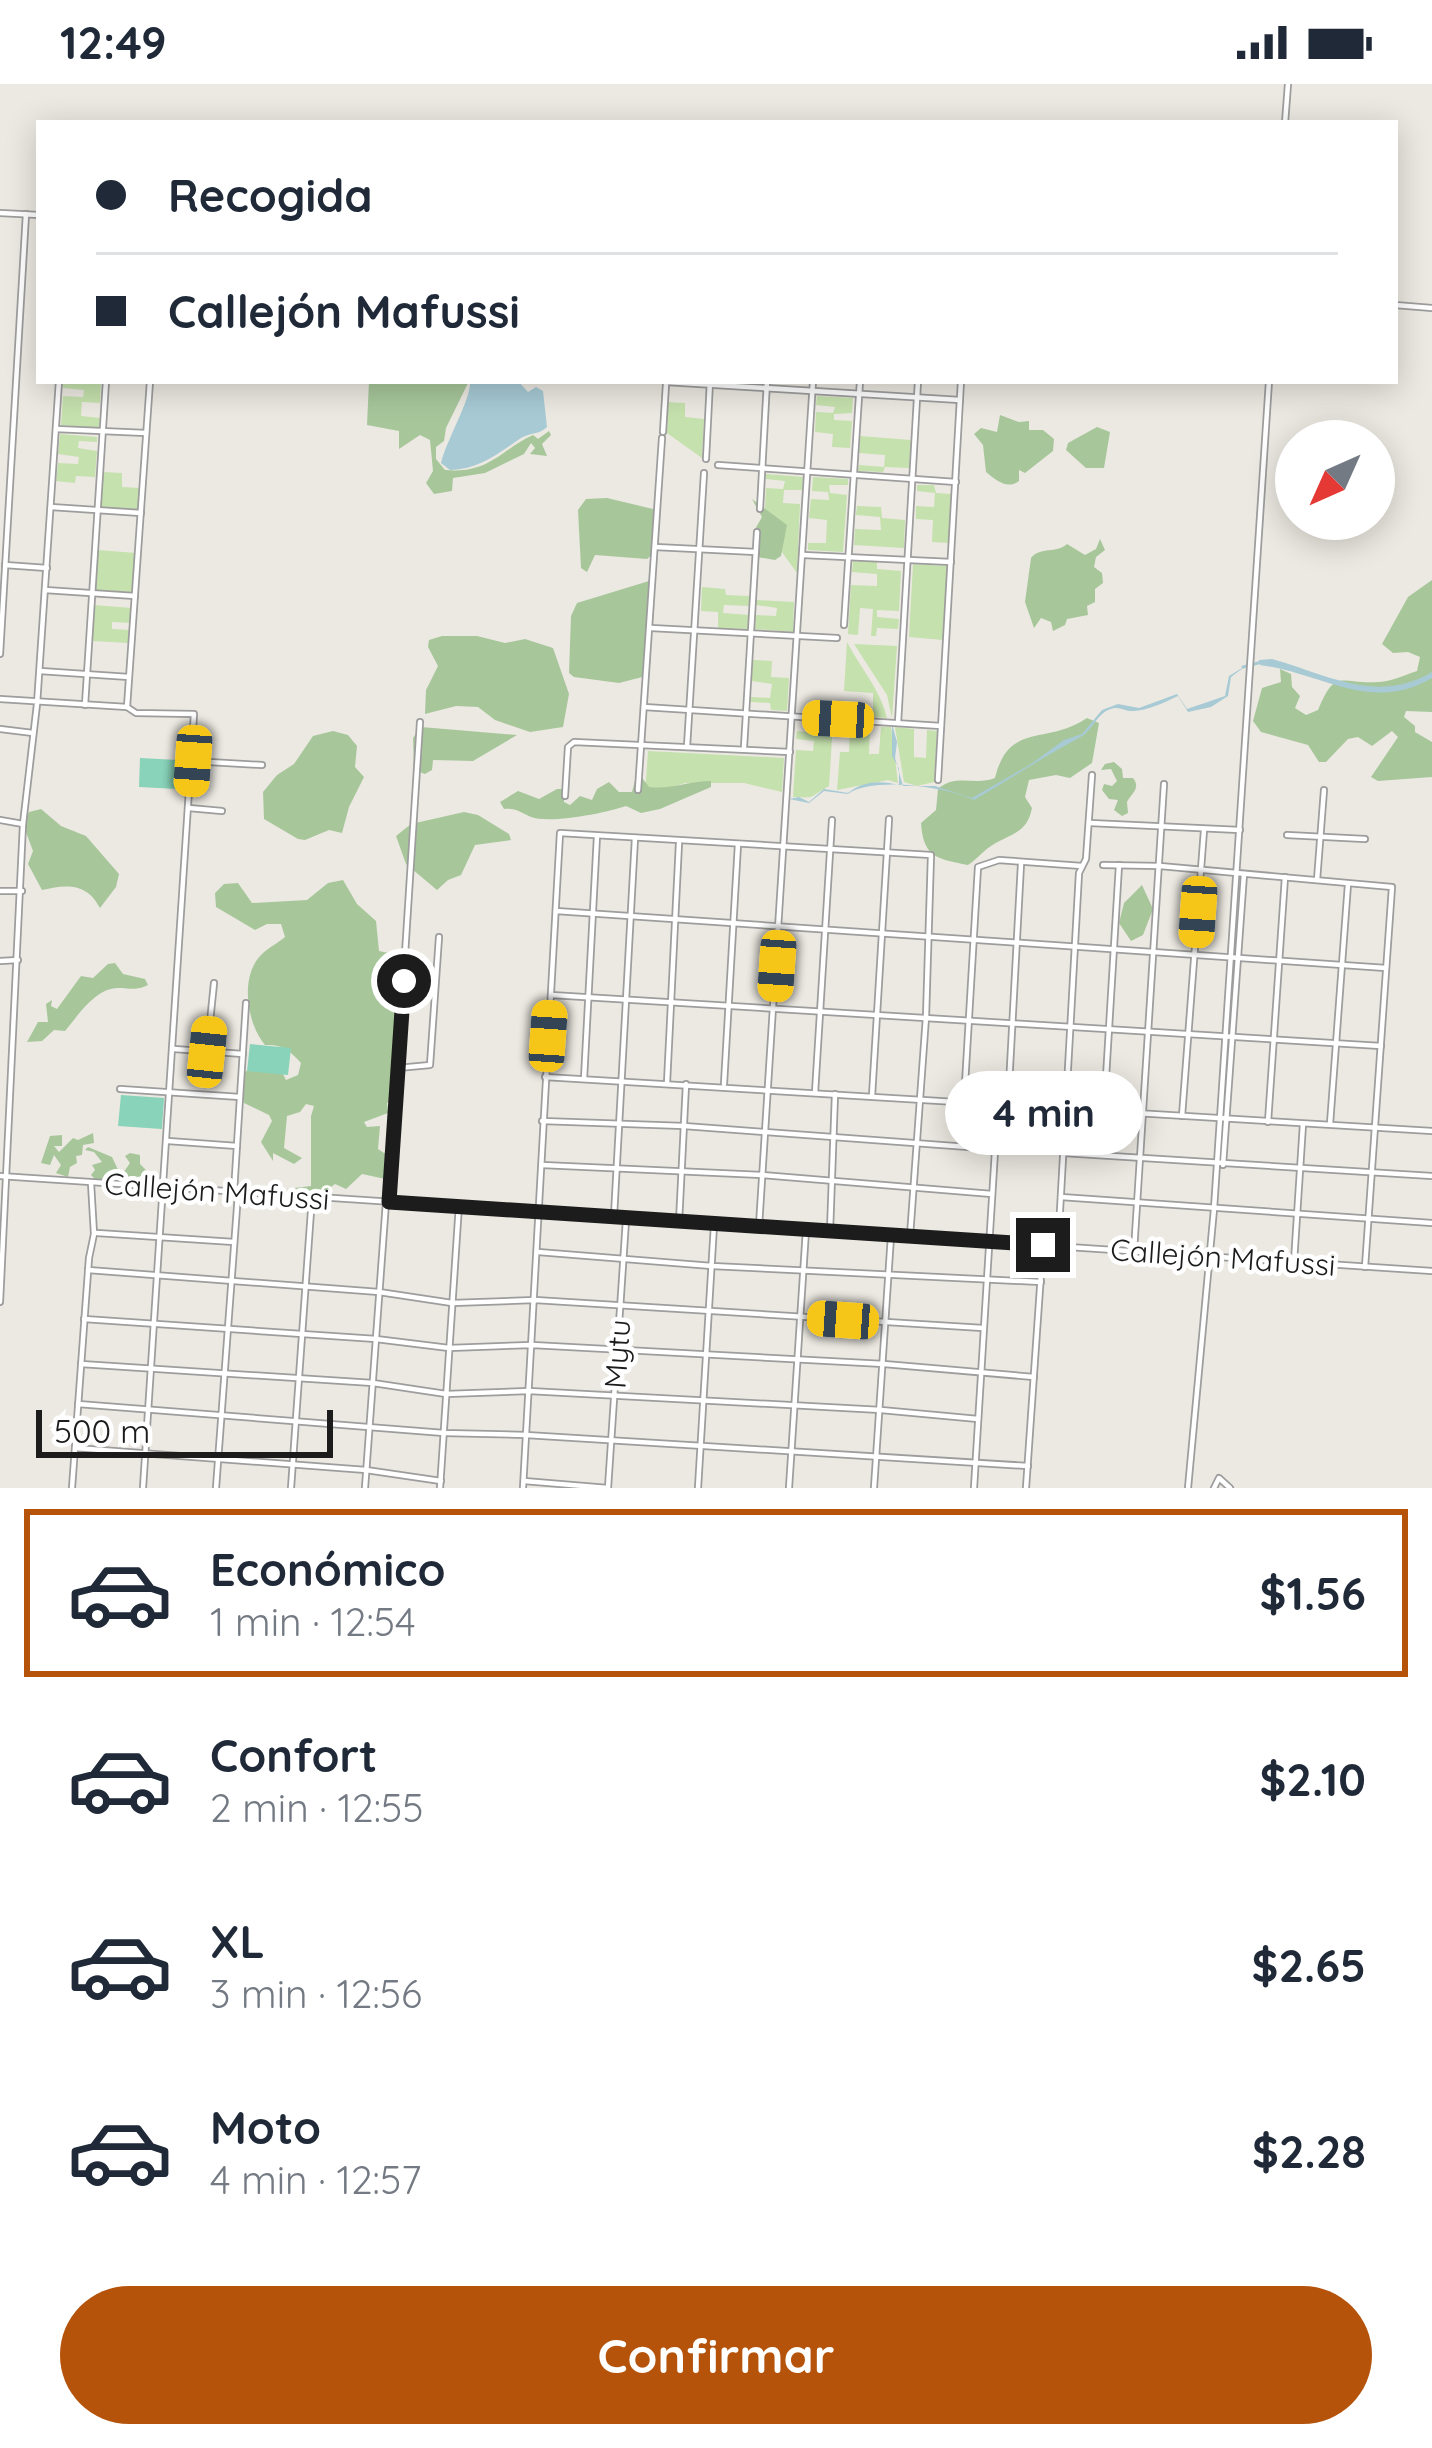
<!DOCTYPE html>
<html lang="es">
<head>
<meta charset="utf-8">
<style>
  body { margin:0; font-family:Quicksand,sans-serif; background:#f6f6f7; color:#1f2937; height:100vh; display:flex; flex-direction:column; font-size:45px; white-space:nowrap }
  * { box-sizing:border-box; margin:0 }
  p { font-size:39px; color:#747a83 }
  .icon { flex:none; width:66px; height:66px; fill:none; stroke:currentColor; stroke-width:2; stroke-linecap:round; stroke-linejoin:round }
  .map { position:relative; height:1404px; overflow:hidden }
  .sheet { display:flex; flex-direction:column; background:#fff; flex:1 }
  .sheet>* { flex:none }
  .hud { position:absolute; left:36px; top:36px; width:1362px; height:264px; border-radius:0px; box-shadow:0 6px 30px #0003; display:grid; align-content:center; height:264px; padding:0 60px; background:#fff }
  .needle { width:78px; rotate:225deg }
  .controls { position:absolute; left:1275px; top:336px; display:grid; gap:24px }
  .controls a { display:grid; place-items:center; width:120px; height:120px; border-radius:50%; background:#fff; box-shadow:0 6px 30px #0003; font-size:60px }
  .scale { position:absolute; left:36px; bottom:30px; width:297px; box-sizing:border-box; padding-left:12px; border:6px solid #1c1c1c; border-top:0; font-size:33px; line-height:42px; white-space:nowrap; color:#1c1c1c; -webkit-text-stroke:9px #fff; paint-order:stroke }
  .end { position:absolute; width:54px; height:54px; margin:-27px; border:15px solid #1c1c1c; background:#fff; box-shadow:0 0 0 6px #fff }
  .from { border-radius:50% }
  .bubble { position:absolute; height:84px; border-radius:42px; background:#fff; box-shadow:0 6px 30px #0003; font-size:39px; font-weight:700; line-height:84px; text-align:center }
  .car { position:absolute; width:36px; height:72px; margin:-36px -18px; border-radius:15px; box-shadow:0 0 9px 3px #0007; background:linear-gradient(#f5c518 24%,#345 0 40%,#f5c518 0 76%,#345 0 86%,#f5c518 0) }
  .hud b { display:flex; align-items:center; gap:42px; height:114px; font-size:45px }
  .hud b+b { border-top:3px solid #e0e1e3 }
  .hud i { width:30px; height:30px; background:#1f2937 }
  ul { padding:21px 0 0; list-style:none }
  li { display:flex; align-items:center; gap:36px; height:168px; margin:0 24px 18px; padding:0 36px; border:6px solid transparent; border-radius:0px }
  li div { flex:1 }
  li b { display:block; font-size:45px }
  li em { font-style:normal; font-weight:700 }
  li.active { border-color:#b45309 }
  li>.icon { width:108px; height:108px; stroke-width:1.5 }
  .cta { display:flex; gap:24px; margin-top:auto; padding:24px 60px }
  .cta a { flex:1; height:138px; border-radius:72px; background:#b45309; color:#fff; font-size:48px; font-weight:700; line-height:138px; text-align:center }
  .status { display:flex; justify-content:space-between; align-items:center; height:84px; padding:0 60px; background:#fff; direction:ltr }
  .status svg { height:33px; fill:currentColor }
  .map>svg:first-child { display:block }
  .grass { fill:#c5e1ad }
  .forest { fill:#a7c79b }
  .pitch { fill:#88d3b9 }
  .water { fill:#a7cad5 }
  .lines { fill:none; stroke-linecap:round; stroke-linejoin:round }
  .stream { stroke:#a7cad5; stroke-width:3 }
  .street-casing { stroke:#9d9d9d; stroke-width:8 }
  .street { stroke:#fff; stroke-width:4.5 }
  .route { stroke:#1c1c1c; stroke-width:15 }
  .labels { text-anchor:middle; dominant-baseline:central; stroke-width:9; stroke-linejoin:round; paint-order:stroke }
  .street-label { font-size:30px; fill:#1c1c1c; stroke:#fff }
</style>
</head>
<body>
<div class="status"><b>12:49</b><svg viewBox="0 0 49 12"><path d="M0 12V9h3v3zM5 12V6h3v6zM10 12V3h3v9zM15 12V0h3v12zM26 1h20v11H26zM47 4h2v5h-2z"/></svg></div>
<div class="map">
<svg width="1432" height="1404" viewBox="0 0 1432 1404">
  <rect width="100%" height="100%" fill="#ece9e2"/>
  <g class="grass">
    <polygon points="63,297 101,300 100,319 82,318 81,332 100,334 99,344 61,341 63,312 83,313 84,306 63,304"/>
    <polygon points="817,312 853,314 852,329 834,330 834,336 852,337 850,364 832,363 833,350 815,348 816,328 833,329 835,323 816,321"/>
    <polygon points="668,318 685,319 685,333 704,335 702,374 667,349"/>
    <polygon points="60,350 97,353 97,358 79,357 78,364 97,367 95,393 76,392 75,399 56,397 58,379 78,380 79,373 58,370"/>
    <polygon points="860,352 911,356 909,384 885,383 883,388 858,387 859,381 884,383 885,371 859,369"/>
    <polygon points="103,388 122,389 122,403 140,404 139,426 101,423"/>
    <polygon points="766,390 803,393 802,406 784,406 783,419 800,420 797,489 764,443 766,404 783,405 785,397 766,395"/>
    <polygon points="813,393 848,395 848,401 829,401 830,409 847,411 843,468 808,466 808,459 826,459 827,436 809,434 811,415 829,416 828,408 812,407"/>
    <polygon points="917,401 934,401 936,409 951,410 949,459 932,458 933,436 916,435 916,422 934,423 935,409 917,407"/>
    <polygon points="857,422 881,423 882,434 905,436 904,464 854,461 855,445 881,446 880,433 856,431"/>
    <polygon points="98,466 136,469 132,509 95,506"/>
    <polygon points="853,477 877,478 877,485 901,487 899,527 877,526 877,533 899,535 898,545 877,544 876,552 871,552 873,525 860,524 858,551 848,550 851,501 877,502 877,490 852,488"/>
    <polygon points="913,480 947,482 943,556 909,553"/>
    <polygon points="702,503 725,505 726,511 749,512 749,522 724,521 723,529 749,531 748,545 718,544 718,528 701,527"/>
    <polygon points="756,516 794,518 793,548 755,545 756,531 776,532 777,524 756,521"/>
    <polygon points="94,521 132,524 131,539 112,538 112,545 130,546 129,559 92,557"/>
    <path d="M847,558C861,585 880,605 887,634L873,633V609L844,607Z"/>
    <polygon points="854,560 897,562 892,634 887,611"/>
    <polygon points="753,576 772,577 771,593 789,594 787,627 771,626 770,619 751,618 751,613 770,614 772,600 751,597"/>
    <path d="M816,639L833,640L829,702C808,714 816,714 793,713L796,666L813,667L814,657L796,655L797,647L815,649Z"/>
    <polygon points="850,640 870,642 869,670 879,670 881,643 891,643 898,699 888,696 837,706 840,668 849,668"/>
    <polygon points="895,643 914,645 914,673 926,674 927,646 937,647 934,698 917,702 904,698"/>
    <polygon points="648,667 784,674 782,708 744,699 685,699 645,711"/>
  </g>
  <g class="forest">
    <path d="M369,297H469L446,344L444,357L436,363V375L445,386C490,390 500,366 533,351L538,355L549,347L551,351L542,360L547,372L530,370L535,364L531,359L524,370L485,389L453,394L452,407L434,410L426,399L433,387L430,356L420,351L399,365V347L367,341Z"/>
    <path d="M1000,331L1019,338L1029,337V346H1043L1054,355L1053,367L1025,389L1019,386V397C1007,406 996,396 986,388L983,361L974,350L981,344L997,348Z"/>
    <polygon points="1097,343 1110,348 1104,384 1086,384 1066,366 1068,359"/>
    <polygon points="607,414 653,425 657,429 653,470 647,475 595,471 587,488 581,484 578,426 586,415"/>
    <polygon points="752,415 787,441 781,472 775,476 757,473 759,454 754,447 762,433"/>
    <path d="M1100,455L1105,466L1096,473L1094,483L1102,489L1103,499L1095,505V518L1087,522L1088,531L1067,535L1065,541L1053,547L1051,538L1041,534L1034,544L1025,518L1031,474C1041,462 1056,470 1067,460L1085,471L1096,465Z"/>
    <path d="M1432,496V628L1406,627L1404,633L1415,642V648L1432,658V693L1378,697L1371,693L1398,653L1392,647L1372,662L1358,653L1348,655L1326,678H1319L1308,661L1261,648L1253,637L1262,604L1281,598L1280,585L1291,590L1292,603L1300,612L1295,624L1306,631L1318,626C1336,582 1341,601 1379,598C1392,597 1405,591 1417,587L1420,573L1408,568L1393,569L1382,560L1408,513Z"/>
    <polygon points="649,497 646,592 619,599 574,593 569,589 571,532 577,519"/>
    <polygon points="442,552 477,552 505,559 525,555 553,564 569,610 563,643 530,648 495,636 478,623 456,622 425,630 426,606 438,582 428,563 429,556"/>
    <path d="M1087,634L1099,639L1092,679L1070,694L1056,691L1029,696L1025,713L1032,724C1027,750 1011,749 991,762C983,767 977,775 968,781C937,775 923,773 921,739L936,726L938,705C955,689 975,702 995,694C1009,637 1045,662 1087,634Z"/>
    <polygon points="421,643 517,651 473,677 433,676 432,686 425,690 414,686 413,654"/>
    <polygon points="333,647 348,651 357,662 355,683 364,693 349,723 342,749 329,746 305,756 298,755 264,735 263,708 277,691 294,680 313,652"/>
    <path d="M1114,678L1122,685L1123,694H1133C1141,704 1132,709 1127,718L1128,729L1122,732L1114,726L1118,716L1109,715L1102,706L1104,700L1112,702L1117,697L1111,685L1101,686L1105,680Z"/>
    <path d="M640,691L649,703C670,706 689,697 711,697V703L660,725L641,729L626,722C606,729 550,740 531,733C519,728 517,724 504,725L500,718L518,707L539,715L557,705H564V718L570,721L580,712L592,716L597,705L609,698L619,708H632L636,693Z"/>
    <path d="M41,725L61,742L86,752L119,790L116,803L100,824C87,799 67,800 42,806L28,780L33,767L23,740L29,728Z"/>
    <polygon points="464,728 478,731 509,750 511,756 475,761 461,791 448,796 437,806 406,780 396,752 411,740"/>
    <path d="M343,796L357,820L376,837L379,867L407,873L391,1018L387,1019L388,1029L364,1038L367,1043L380,1042L378,1065L384,1069L395,1066L397,1090L390,1096L362,1090L346,1105L335,1100L320,1111L292,1110L287,1105L311,1102V1032L314,1022L306,1020L300,1028L287,1032L284,1064L302,1074L294,1080L273,1069V1077L261,1058L272,1037L269,1031L244,1019L241,991L252,983L280,984L286,996L298,991L301,979C289,966 283,960 265,961C247,940 239,892 262,870C268,864 278,859 285,853L281,840H267L255,846L216,823L215,809L224,800L238,799L252,819L307,816L328,799Z"/>
    <polygon points="1142,801 1153,825 1143,851 1131,857 1119,839 1124,819"/>
    <path d="M115,879L123,890L145,895L148,901C136,907 131,904 118,904C96,904 79,930 65,947L54,946L42,957L27,958L38,938H48L46,920L52,916L51,922L57,925L81,892L93,894L108,880Z"/>
    <polygon points="93,1049 94,1059 83,1061 82,1071 76,1072 77,1079 70,1083 68,1093 56,1089 61,1081 54,1071 50,1081 41,1079 50,1052 62,1051 62,1062 54,1062 59,1068 73,1054 78,1056"/>
    <polygon points="88,1063 112,1073 121,1092 130,1079 125,1072 130,1069 140,1071 140,1080 147,1087 135,1096 121,1093 119,1096 96,1096 91,1091 95,1086 92,1081 102,1078 94,1068 85,1066"/>
  </g>
  <g class="pitch">
    <polygon points="140,674 178,676 177,705 139,703"/>
    <polygon points="250,960 291,964 288,991 247,987"/>
    <polygon points="121,1011 164,1014 162,1045 118,1042"/>
  </g>
  <g class="water">
    <path d="M470,297H518L528,308L536,303L543,307L547,343C539,351 531,348 521,354C497,370 480,385 450,386L441,379C446,357 472,313 470,297Z"/>
    <path d="M1272,575C1326,590 1378,621 1432,588V594C1371,630 1322,589 1260,581L1259,576Z"/>
    <path d="M1247,581L1231,593L1228,612L1211,623L1188,628L1178,612C1165,618 1147,627 1133,627C1122,627 1118,620 1106,627C1095,634 1091,648 1079,654C1043,673 1010,695 974,716C947,703 873,692 848,710L824,707L809,719L789,715L799,713L809,718L824,705L848,709C862,697 881,696 899,701V685L892,672V640L897,658L895,674L903,702H935L972,714L1031,680L1064,656L1082,650L1102,626L1118,620L1139,624L1177,610L1187,625L1225,612L1229,592Z"/>
  </g>
  <g class="lines">
    <polyline class="stream" points="1243,583 1262,578"/>
    <g class="street-casing">
      <g id="street">
        <polyline points="1285,39 1288,0"/>
        <polyline points="0,129 39,131"/>
        <polyline points="1395,221 1432,224"/>
        <polyline points="666,298 960,316"/>
        <polyline points="56,345 146,349"/>
        <polyline points="663,348 666,300"/>
        <polyline points="706,375 710,297"/>
        <polyline points="718,381 956,398"/>
        <polyline points="51,423 141,429"/>
        <polyline points="760,425 767,297"/>
        <polyline points="655,463 756,468"/>
        <polyline points="803,471 951,478"/>
        <polyline points="5,481 47,484"/>
        <polyline points="45,506 135,512"/>
        <polyline points="844,541 860,297"/>
        <polyline points="651,544 837,554"/>
        <polyline points="0,570 26,130"/>
        <polyline points="40,587 129,593"/>
        <polyline points="0,615 127,623 136,629 194,630 143,1404"/>
        <polyline points="85,621 106,297"/>
        <polyline points="127,623 150,297"/>
        <polyline points="644,623 941,642"/>
        <polyline points="898,639 918,297"/>
        <polyline points="0,645 33,649"/>
        <polyline points="687,663 704,389"/>
        <polyline points="744,663 757,448"/>
        <polyline points="192,677 262,681"/>
        <polyline points="938,696 961,297"/>
        <polyline points="638,706 662,354"/>
        <polyline points="565,712 568,663 574,658 790,668"/>
        <polyline points="189,724 222,727"/>
        <polyline points="0,736 23,740"/>
        <polyline points="1090,739 1240,746"/>
        <polyline points="1287,751 1365,755"/>
        <polyline points="1103,781 1160,782 1392,803 1365,1183"/>
        <polyline points="1317,796 1324,706"/>
        <polyline points="0,807 22,807"/>
        <polyline points="556,827 1386,884"/>
        <polyline points="0,877 18,876"/>
        <polyline points="551,911 1381,962"/>
        <polyline points="174,965 243,970"/>
        <polyline points="207,967 214,899"/>
        <polyline points="398,984 430,981 439,853"/>
        <polyline points="545,993 1432,1047"/>
        <polyline points="584,995 597,752"/>
        <polyline points="667,999 679,759"/>
        <polyline points="724,1000 738,760"/>
        <polyline points="120,1005 240,1013"/>
        <polyline points="815,1009 832,736"/>
        <polyline points="872,1012 889,735"/>
        <polyline points="964,1017 978,783 999,776 1082,782"/>
        <polyline points="1008,1020 1021,780"/>
        <polyline points="1104,1026 1119,781"/>
        <polyline points="1182,1032 1204,746"/>
        <polyline points="542,1037 684,1042 995,1065"/>
        <polyline points="1268,1038 1285,793"/>
        <polyline points="1330,1040 1348,800"/>
        <polyline points="168,1057 237,1062"/>
        <polyline points="1063,1069 1432,1092"/>
        <polyline points="542,1081 762,1091 992,1110"/>
        <polyline points="1223,1081 1244,790"/>
        <polyline points="0,1092 1432,1187"/>
        <polyline points="234,1108 246,919"/>
        <polyline points="1061,1113 1432,1139"/>
        <polyline points="389,1118 420,638"/>
        <polyline points="614,1132 635,754"/>
        <polyline points="679,1138 686,1000"/>
        <polyline points="759,1142 813,297"/>
        <polyline points="830,1147 835,1010"/>
        <polyline points="97,1149 234,1158"/>
        <polyline points="1058,1162 1079,789 1086,775 1092,691"/>
        <polyline points="1134,1167 1164,700"/>
        <polyline points="538,1168 712,1182 1041,1198"/>
        <polyline points="1294,1178 1303,1040"/>
        <polyline points="88,1186 379,1208 452,1219 535,1216 983,1244"/>
        <polyline points="0,1218 23,740 37,620 59,297"/>
        <polyline points="84,1235 376,1255 449,1264 532,1261 884,1280 1034,1293"/>
        <polyline points="81,1280 373,1299 446,1310 529,1307 881,1326 978,1335"/>
        <polyline points="78,1320 444,1349 526,1351 1028,1382"/>
        <polyline points="75,1364 366,1386 441,1397"/>
        <polyline points="524,1397 608,1404"/>
        <polyline points="72,1404 89,1174 94,1150 91,1099"/>
        <polyline points="216,1404 238,1110"/>
        <polyline points="291,1404 312,1113"/>
        <polyline points="365,1404 386,1118"/>
        <polyline points="440,1404 459,1121"/>
        <polyline points="523,1404 560,749 931,771 926,933 910,1152"/>
        <polyline points="608,1404 626,1136"/>
        <polyline points="698,1404 714,1141"/>
        <polyline points="789,1404 806,1146"/>
        <polyline points="874,1404 891,1152"/>
        <polyline points="974,1404 998,1019"/>
        <polyline points="1026,1404 1043,1161"/>
        <polyline points="1188,1404 1214,1125 1269,297"/>
        <polyline points="1214,1404 1219,1394 1230,1404"/>
      </g>
    </g>
    <use href="#street" class="street"/>
  </g>
  <g class="lines">
    <polyline class="route" points="404,897 389,1118 1043,1161"/>
  </g>
  <g class="labels">
    <g class="street-label">
      <text transform="translate(217 1107) rotate(4)">Callejón Mafussi</text>
      <text transform="translate(1223 1173) rotate(4)">Callejón Mafussi</text>
      <text transform="translate(617 1270) rotate(-86)">Mytu</text>
    </g>
  </g>
</svg>
<div class="controls">
<a><svg class="needle" viewBox="-14 -14 28 28"><path d="M0-13l5 13h-10z" fill="#e53935"/><path d="M0 13l5-13h-10z" fill="#747a83"/></svg></a>
</div>
<div class="scale">500 m</div>
<i class="end from" style="left:404px;top:897px"></i>
<i class="end" style="left:1043px;top:1161px"></i>
<div class="bubble" style="left:945px;top:987px;width:198px">4 min</div>
<i class="car" style="left:838px;top:635px;rotate:273deg"></i>
<i class="car" style="left:193px;top:677px;rotate:184deg"></i>
<i class="car" style="left:1198px;top:828px;rotate:184deg"></i>
<i class="car" style="left:777px;top:882px;rotate:184deg"></i>
<i class="car" style="left:548px;top:952px;rotate:4deg"></i>
<i class="car" style="left:207px;top:968px;rotate:6deg"></i>
<i class="car" style="left:843px;top:1236px;rotate:274deg"></i>
<div class="hud">
<b><i class="from"></i>Recogida</b>
<b><i></i>Callejón Mafussi</b>
</div>
</div>
<section class="sheet">
<ul>
<li class="active"><svg class="icon" aria-label="car" viewBox="0 0 24 24"><path d="M5 17H2v-5l4-1 3-4h7l3 4 3 1v5h-3M9 17h6M6 11h13"/><circle cx="7" cy="17" r="2"/><circle cx="17" cy="17" r="2"/></svg><div><b>Económico</b><p>1 min · 12:54</p></div><em>$1.56</em></li>
<li><svg class="icon" aria-label="car" viewBox="0 0 24 24"><path d="M5 17H2v-5l4-1 3-4h7l3 4 3 1v5h-3M9 17h6M6 11h13"/><circle cx="7" cy="17" r="2"/><circle cx="17" cy="17" r="2"/></svg><div><b>Confort</b><p>2 min · 12:55</p></div><em>$2.10</em></li>
<li><svg class="icon" aria-label="car" viewBox="0 0 24 24"><path d="M5 17H2v-5l4-1 3-4h7l3 4 3 1v5h-3M9 17h6M6 11h13"/><circle cx="7" cy="17" r="2"/><circle cx="17" cy="17" r="2"/></svg><div><b>XL</b><p>3 min · 12:56</p></div><em>$2.65</em></li>
<li><svg class="icon" aria-label="car" viewBox="0 0 24 24"><path d="M5 17H2v-5l4-1 3-4h7l3 4 3 1v5h-3M9 17h6M6 11h13"/><circle cx="7" cy="17" r="2"/><circle cx="17" cy="17" r="2"/></svg><div><b>Moto</b><p>4 min · 12:57</p></div><em>$2.28</em></li>
</ul>
<div class="cta"><a>Confirmar</a></div>
</section>
</body>
</html>
